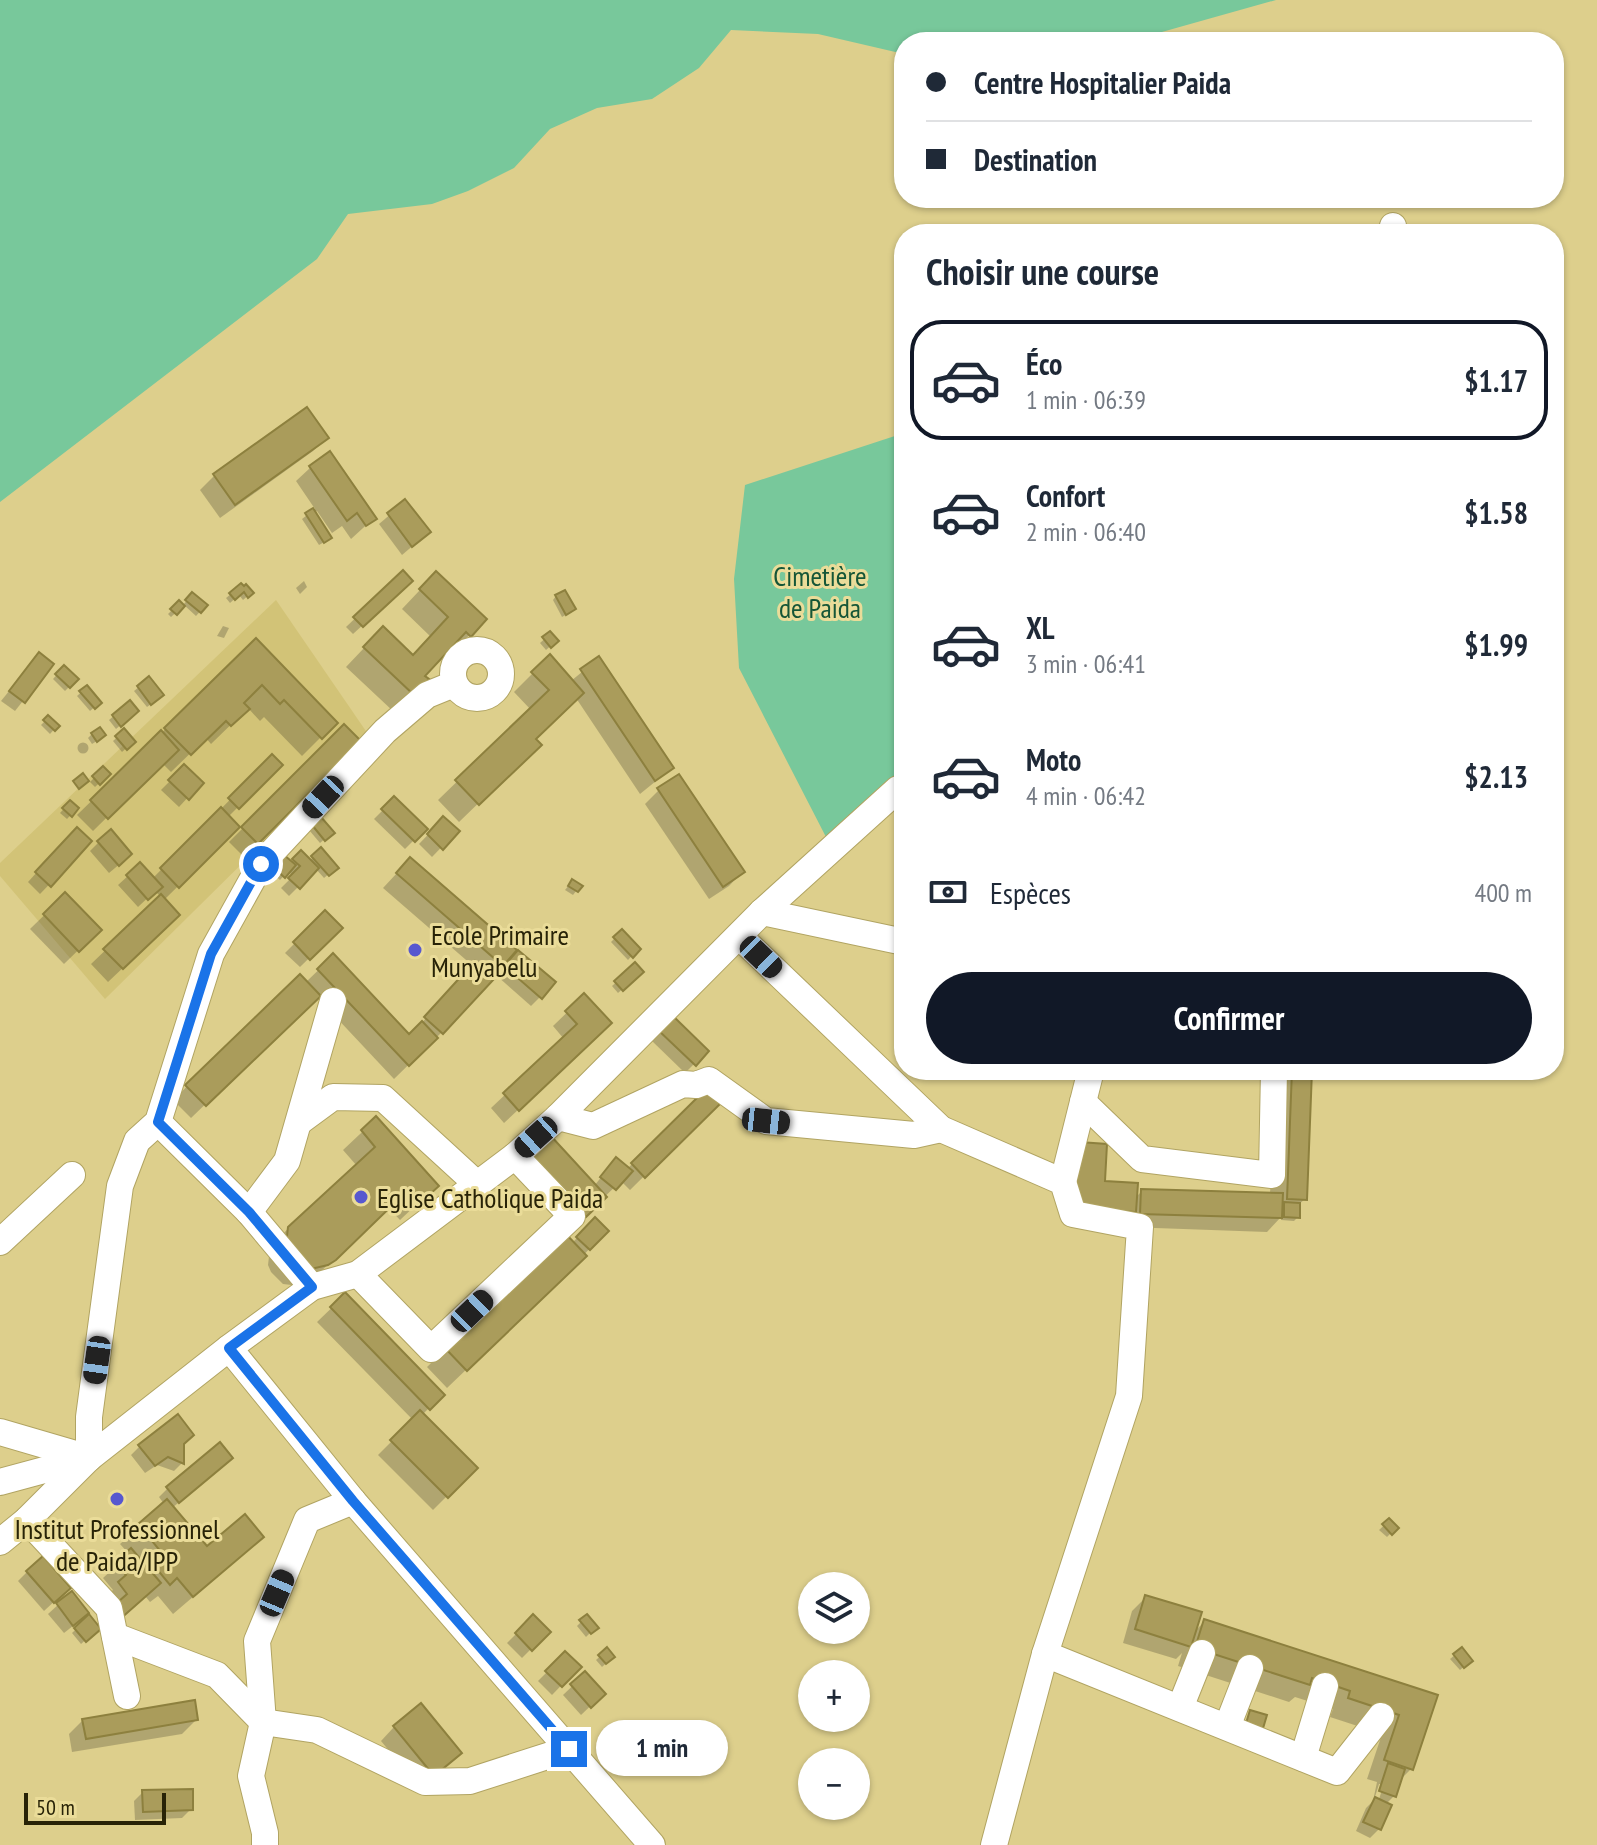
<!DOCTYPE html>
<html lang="fr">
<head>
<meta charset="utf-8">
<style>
  body { margin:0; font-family:"PT Sans Narrow",sans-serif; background:#f6f6f7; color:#1f2937; height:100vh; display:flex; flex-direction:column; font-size:30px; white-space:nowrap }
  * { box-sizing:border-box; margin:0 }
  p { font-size:26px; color:#747a83 }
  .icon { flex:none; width:44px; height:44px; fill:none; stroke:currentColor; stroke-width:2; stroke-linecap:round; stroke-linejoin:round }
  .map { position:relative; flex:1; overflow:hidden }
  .drawer { position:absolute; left:894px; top:224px; width:670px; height:856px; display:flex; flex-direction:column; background:#fff; border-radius:32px; box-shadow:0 2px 6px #0004 }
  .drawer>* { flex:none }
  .top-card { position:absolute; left:894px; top:32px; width:670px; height:176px; border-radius:32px; box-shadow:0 2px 6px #0004; display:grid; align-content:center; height:176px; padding:0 32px; background:#fff }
  .buttons { position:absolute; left:798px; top:1572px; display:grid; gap:16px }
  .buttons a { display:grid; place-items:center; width:72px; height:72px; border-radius:50%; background:#fff; box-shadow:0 2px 6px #0004; font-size:40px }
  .scale { position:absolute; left:24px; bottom:20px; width:142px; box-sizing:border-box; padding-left:8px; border:4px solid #282307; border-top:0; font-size:22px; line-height:28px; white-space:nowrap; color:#282307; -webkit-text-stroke:6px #eadc99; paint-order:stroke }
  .end { position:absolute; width:36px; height:36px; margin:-18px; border:10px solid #1a73e8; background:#fff; box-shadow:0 0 0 4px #fff }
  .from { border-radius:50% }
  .bubble { position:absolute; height:56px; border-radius:28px; background:#fff; box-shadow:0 2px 6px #0004; font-size:26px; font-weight:700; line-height:56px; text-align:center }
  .car { position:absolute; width:24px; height:48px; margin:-24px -12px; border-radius:10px; box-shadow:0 0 6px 2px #0007; background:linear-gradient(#222 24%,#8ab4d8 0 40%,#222 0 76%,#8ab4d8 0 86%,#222 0) }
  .top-card b { display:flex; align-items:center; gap:28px; height:76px; font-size:30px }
  .top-card b+b { border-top:2px solid #e0e1e3 }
  .top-card i { width:20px; height:20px; background:#1f2937 }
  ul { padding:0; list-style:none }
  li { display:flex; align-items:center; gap:24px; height:120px; margin:0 16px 12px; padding:0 16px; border:4px solid transparent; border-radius:32px }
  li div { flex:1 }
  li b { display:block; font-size:30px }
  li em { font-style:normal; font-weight:700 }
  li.active { border-color:#111827 }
  li>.icon { width:72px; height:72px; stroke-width:1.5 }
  h2 { padding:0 32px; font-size:36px; line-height:96px }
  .pay { display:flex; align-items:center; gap:20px; height:88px; padding:0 32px; font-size:30px }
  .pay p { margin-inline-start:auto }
  .primary-button { display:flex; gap:16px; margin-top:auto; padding:16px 32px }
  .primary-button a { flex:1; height:92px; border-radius:48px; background:#111827; color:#fff; font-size:32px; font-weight:700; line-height:92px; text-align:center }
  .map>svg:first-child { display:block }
  .built { fill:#d2c377 }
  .green { fill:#78c89b }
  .shadow { fill:#0003; fill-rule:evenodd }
  .building { fill:#aa9c5b; stroke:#8d803e; stroke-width:2 }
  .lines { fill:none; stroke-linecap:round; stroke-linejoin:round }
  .minor-casing { stroke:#b1a462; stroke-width:28 }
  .minor { stroke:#fff; stroke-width:26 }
  .route { stroke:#1a73e8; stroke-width:10 }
  .poi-dot { fill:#5758cf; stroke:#eadc99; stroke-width:3 }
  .labels { text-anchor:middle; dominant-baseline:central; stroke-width:6; stroke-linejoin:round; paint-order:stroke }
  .park-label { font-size:28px; fill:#155637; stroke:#eadc99 }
  .poi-label { font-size:28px; fill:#282307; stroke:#eadc99; text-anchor:start }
</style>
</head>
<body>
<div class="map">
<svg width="1597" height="1845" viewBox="0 0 1597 1845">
  <rect width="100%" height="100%" fill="#ddcf8c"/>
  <polygon class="built" points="276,600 370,737 105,999 0,876 0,863"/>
  <g class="green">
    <polygon points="0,0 1276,0 1137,39 1135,42 904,42 904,54 818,34 731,30 699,68 652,99 597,108 550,129 514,168 468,191 432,204 348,214 317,259 0,502"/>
    <polygon points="904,433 904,783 879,791 826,837 739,668 734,579 745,485"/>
  </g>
  <g class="shadow">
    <polygon points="306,410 326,438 313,451 220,518 200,490 214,476"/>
    <polygon points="310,468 374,518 351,539 342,526 332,533 317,511 314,513 326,541 319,545 302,519 315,509 296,481"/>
    <polygon points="405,502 429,532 402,555 379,524"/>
    <polygon points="403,573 402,589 353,634 346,627"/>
    <polygon points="436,573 485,619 451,654 447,650 422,677 426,679 394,712 346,667 364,648 412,657 431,637 402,609"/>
    <polygon points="304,581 307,587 300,594 296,588"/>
    <polygon points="241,586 251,593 243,600 239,595 230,603 226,598"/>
    <polygon points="192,595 205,606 196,616 184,605 171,617 168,614 179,603 182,606"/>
    <polygon points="556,596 569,613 562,617 553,600"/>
    <polygon points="223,626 229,628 224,638 217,636"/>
    <polygon points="550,634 556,641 546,650 540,643"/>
    <polygon points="256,641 335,723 302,756 264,717 260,721 248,708 211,744 206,738 171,772 162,763 93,831 77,815"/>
    <polygon points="39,654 52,664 15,711 1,701"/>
    <polygon points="549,657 571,681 599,658 672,768 640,794 576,698 534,739 520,763 459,822 438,800 531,710 514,692"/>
    <polygon points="64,667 77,679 65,691 53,679"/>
    <polygon points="149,679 158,699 147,707 134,691"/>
    <polygon points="86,688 99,703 90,711 77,696"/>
    <polygon points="129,703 137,711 116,729 109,720"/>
    <polygon points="48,718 57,726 50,734 41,725"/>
    <polygon points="344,727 358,741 243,856 229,842"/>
    <polygon points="124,731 133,742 122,752 113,741"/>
    <polygon points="92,734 100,739 92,744 88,738"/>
    <circle cx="83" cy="748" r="5.5"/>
    <polygon points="272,757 280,765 228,817 238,827 164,900 164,929 108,982 91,964 161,897 155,891 138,907 118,885 140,865 152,879"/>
    <polygon points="184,767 201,783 179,807 161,790"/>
    <polygon points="103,769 109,774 95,787 90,782"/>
    <polygon points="659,790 742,872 729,886 709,899 645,804"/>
    <polygon points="394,799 425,829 405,849 374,819"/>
    <polygon points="70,802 77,808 67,819 60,813"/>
    <polygon points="443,819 457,831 432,857 419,844"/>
    <polygon points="321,820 332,833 320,843 309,830"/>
    <polygon points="68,838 90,842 40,894 28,882"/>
    <polygon points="99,842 121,863 109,873 90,851"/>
    <polygon points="321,850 336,868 324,878 316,869 289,896 281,888 293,876 288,871 280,880 271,872 284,858 290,863 301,853 309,861"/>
    <polygon points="410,859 502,965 489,977 491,979 441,1033 394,1079 317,997 191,1118 173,1100 300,977 305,983 333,956 409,1037 473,966 383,888"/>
    <polygon points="569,885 580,886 573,895 565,890"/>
    <polygon points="65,895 99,930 64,964 30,929"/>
    <polygon points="325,913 340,928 300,967 285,953"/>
    <polygon points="622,931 638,949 628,960 611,942"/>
    <polygon points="510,961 540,997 531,1006 497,976"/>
    <polygon points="635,965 641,972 618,993 612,986"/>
    <polygon points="584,996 596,1037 504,1123 491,1108 564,1039 553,1026"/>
    <polygon points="672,1018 706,1052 685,1073 651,1040"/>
    <polygon points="1275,1070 1310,1070 1305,1199 1298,1205 1298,1217 1294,1221 1281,1220 1281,1217 1267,1232 1127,1227 1062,1221 1066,1158 1102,1183 1135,1198 1142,1191 1270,1195"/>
    <polygon points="708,1090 719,1102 630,1190 621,1181 571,1229 594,1186 608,1169 627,1169"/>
    <polygon points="376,1119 436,1186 400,1220 388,1207 314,1278 300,1286 283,1284 271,1272 268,1265 270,1248 295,1221 357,1166 343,1150"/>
    <polygon points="595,1220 606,1231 566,1274 447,1388 427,1367 564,1234 572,1243"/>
    <polygon points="345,1295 443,1394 422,1415 475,1468 433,1510 378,1455 413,1420 317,1322"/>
    <polygon points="182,1444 182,1463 174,1471 157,1465 145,1473 131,1455 140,1446"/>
    <polygon points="222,1467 172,1508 207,1549 242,1555 173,1614 158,1596 150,1602 145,1596 100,1627 81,1644 72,1633 89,1617 96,1626 114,1608 105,1597 113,1590 103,1578 129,1554 120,1544 164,1504 159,1497 168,1488"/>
    <polygon points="1389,1521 1396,1528 1387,1537 1379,1530"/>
    <polygon points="27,1572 59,1597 44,1611 18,1581"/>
    <polygon points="71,1593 78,1622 64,1633 48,1614"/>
    <path d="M1146,1597L1194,1632L1205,1621L1435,1696L1411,1769L1399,1781L1394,1796L1386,1804L1390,1806L1379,1829L1370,1838L1356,1831L1366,1808L1373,1801L1377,1782L1367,1779L1382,1734L1330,1717L1333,1709L1295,1697L1289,1702L1178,1666L1182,1653L1176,1659L1123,1643L1132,1611ZM1379,1784H1384L1378,1802L1374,1800Z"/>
    <polygon points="587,1616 596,1627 586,1637 577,1626"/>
    <polygon points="533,1617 548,1632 522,1658 507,1643"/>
    <polygon points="607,1650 613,1657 602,1667 596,1660"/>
    <polygon points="1461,1650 1470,1661 1460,1670 1450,1659"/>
    <polygon points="565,1654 579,1667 552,1695 538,1681"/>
    <polygon points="585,1674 603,1694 581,1715 563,1695"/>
    <polygon points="83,1720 196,1720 182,1734 72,1752 69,1734"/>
    <polygon points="394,1727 460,1753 420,1788 381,1741"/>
    <polygon points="143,1792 191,1809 182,1818 135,1820 134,1801"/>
  </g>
  <g class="building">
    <polygon points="307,407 329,438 235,505 213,474"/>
    <polygon points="330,451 377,519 366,526 357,513 347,521 309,466"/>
    <polygon points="405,499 431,532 412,547 387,513"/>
    <polygon points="313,508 332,538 324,543 305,513"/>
    <polygon points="403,570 413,581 363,627 353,617"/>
    <polygon points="436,571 487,619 471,637 466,632 425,676 429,679 414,695 363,647 383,626 413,655 448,617 419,589"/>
    <polygon points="241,583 244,586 246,584 254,593 248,598 244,592 235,600 229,593"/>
    <polygon points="565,590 576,609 566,615 555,595"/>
    <polygon points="192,592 208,605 201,613 185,600"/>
    <polygon points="179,600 185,606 177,615 170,609"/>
    <polygon points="550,631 559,641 551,648 542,637"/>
    <polygon points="256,638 338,723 322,739 284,700 280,704 262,685 244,703 250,709 231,726 226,721 191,755 164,728"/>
    <polygon points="39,652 54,664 25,703 9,691"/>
    <polygon points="550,654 584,693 536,739 542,745 479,805 455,780 549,690 531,672"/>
    <polygon points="599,656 674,768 655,781 580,669"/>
    <polygon points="64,665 79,679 70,688 55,674"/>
    <polygon points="149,676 164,695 151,705 137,686"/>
    <polygon points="87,685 102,703 95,709 79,691"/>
    <polygon points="130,700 139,711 121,727 112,715"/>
    <polygon points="48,715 60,726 55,731 43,720"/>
    <polygon points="344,724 361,741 258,844 241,827"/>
    <polygon points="100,727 106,735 97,742 91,733"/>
    <polygon points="124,728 136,742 127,750 115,736"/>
    <polygon points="161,730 179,750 108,819 90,800"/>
    <polygon points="272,754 283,765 239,809 228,798"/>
    <polygon points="184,764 204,783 189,800 168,780"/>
    <polygon points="103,766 111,774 100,785 92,776"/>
    <polygon points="83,773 89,781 79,789 73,781"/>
    <polygon points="679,774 745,872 723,887 657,788"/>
    <polygon points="394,796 428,829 415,842 381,809"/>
    <polygon points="70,800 79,808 72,817 62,808"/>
    <polygon points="221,807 240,827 179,888 160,868"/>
    <polygon points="443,816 460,831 443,850 427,834"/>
    <polygon points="321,817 335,833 325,841 312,825"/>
    <polygon points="77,827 92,841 51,887 35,872"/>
    <polygon points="111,829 132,854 119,866 97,841"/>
    <polygon points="321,847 339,868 329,876 311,856"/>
    <polygon points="301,850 319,868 300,889 288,878 300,866 292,859"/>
    <polygon points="284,855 296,865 285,878 273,867"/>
    <polygon points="410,857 517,950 503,966 396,873"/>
    <polygon points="140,862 163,887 148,900 126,875"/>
    <polygon points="572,879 583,886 578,892 568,886"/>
    <polygon points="65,892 102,930 79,952 43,914"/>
    <polygon points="161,894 180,915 123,969 103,949"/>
    <polygon points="325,910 343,928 310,960 293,942"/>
    <polygon points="622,929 641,949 633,958 613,937"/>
    <polygon points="518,950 556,982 542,999 504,966"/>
    <polygon points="333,953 409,1034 422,1021 438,1038 409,1066 317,969"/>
    <polygon points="475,961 494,979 443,1034 424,1017"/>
    <polygon points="635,962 644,972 623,991 614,981"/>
    <polygon points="300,974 321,996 206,1106 185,1085"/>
    <polygon points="584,993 612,1023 519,1111 503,1093 577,1024 565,1011"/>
    <polygon points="672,1015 709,1051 696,1066 658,1030"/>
    <polygon points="1292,1070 1312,1070 1307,1200 1287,1199"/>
    <polygon points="708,1087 722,1102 645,1178 631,1163"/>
    <polygon points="376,1116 439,1186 420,1203 408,1190 336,1260 328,1265 311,1269 286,1245 288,1227 375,1147 361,1130"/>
    <polygon points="550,1135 607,1197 586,1217 528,1155"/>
    <polygon points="1079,1142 1107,1144 1105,1181 1138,1183 1136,1212 1075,1208"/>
    <polygon points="616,1157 633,1171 616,1190 600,1177"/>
    <polygon points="1141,1189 1283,1193 1282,1218 1140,1214"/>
    <polygon points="1284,1202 1300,1203 1300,1218 1284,1217"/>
    <polygon points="595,1217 609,1231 590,1250 576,1237"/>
    <polygon points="564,1232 587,1256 467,1371 444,1347"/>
    <polygon points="345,1292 445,1395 430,1410 330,1307"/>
    <polygon points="420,1410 478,1468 448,1498 390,1440"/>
    <polygon points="178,1414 194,1435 184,1444 184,1464 168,1457 155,1466 138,1445"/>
    <polygon points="220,1442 233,1458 179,1503 166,1487"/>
    <polygon points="167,1499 207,1546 245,1514 264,1537 193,1597 177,1578 170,1585 151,1562 162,1553 138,1524"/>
    <polygon points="1389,1518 1399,1528 1392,1535 1382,1524"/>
    <polygon points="131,1548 161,1583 119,1620 110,1609 127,1594 118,1582 126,1575 115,1562"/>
    <polygon points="43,1556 71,1588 54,1603 26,1571"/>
    <polygon points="72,1591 89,1613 73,1626 56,1603"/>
    <polygon points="1145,1595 1202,1612 1191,1647 1135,1629"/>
    <polygon points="89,1614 101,1629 86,1642 74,1628"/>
    <polygon points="533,1614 551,1632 532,1651 515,1633"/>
    <polygon points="587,1614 599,1628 591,1634 579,1620"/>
    <polygon points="1204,1619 1438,1695 1413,1770 1384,1760 1399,1715 1348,1698 1350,1691 1312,1678 1310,1685 1195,1648"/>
    <polygon points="607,1647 615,1657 606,1664 598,1655"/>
    <polygon points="1462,1647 1473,1661 1464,1668 1453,1654"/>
    <polygon points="565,1651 582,1667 562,1687 545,1671"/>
    <polygon points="585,1671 606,1694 591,1708 570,1684"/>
    <polygon points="195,1700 198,1720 86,1739 82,1719"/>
    <polygon points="421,1703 462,1753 434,1776 393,1726"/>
    <polygon points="1250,1710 1267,1715 1261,1735 1244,1730"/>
    <polygon points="1388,1763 1405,1769 1396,1797 1379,1791"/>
    <polygon points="193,1789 193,1810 143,1812 142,1790"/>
    <polygon points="1375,1797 1392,1805 1381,1830 1363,1822"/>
  </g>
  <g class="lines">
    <g class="minor-casing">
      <g id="minor">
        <polyline points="1391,234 1393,226"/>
        <circle cx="477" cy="674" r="24"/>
        <polyline points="762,912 904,942"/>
        <polyline points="739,936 941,1129 1063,1182 1073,1214 1140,1227 1129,1396 1045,1654 994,1845"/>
        <polyline points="1083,1102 1142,1159 1272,1175 1274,1070"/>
        <polyline points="558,1117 593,1126 683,1084 696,1085 709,1080 766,1121 914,1135 941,1129"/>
        <polyline points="158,1122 249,1212 312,1287"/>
        <polyline points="299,1122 333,1097 383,1098 478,1185"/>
        <polyline points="1063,1182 1091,1070"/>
        <polyline points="249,1212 287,1161 333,1001"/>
        <polyline points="0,1242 72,1175"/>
        <polyline points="358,1274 431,1349 572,1216 515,1156"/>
        <polyline points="229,1348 353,1501 652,1845"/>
        <polyline points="0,1432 89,1458"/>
        <polyline points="89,1458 89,1417 120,1186 137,1141 158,1122 211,954 261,864 385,731 427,695 454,684"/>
        <polyline points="0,1482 85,1459"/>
        <polyline points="27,1520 109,1608 127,1696"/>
        <polyline points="0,1542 27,1520 89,1458 229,1348 312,1287 358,1274 515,1156 558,1117 762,912 898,789 904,787"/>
        <polyline points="115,1636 217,1675 263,1722 317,1730 425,1782 470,1781 569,1749"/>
        <polyline points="1045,1654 1337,1772 1381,1716"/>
        <polyline points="1180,1708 1202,1653"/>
        <polyline points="1227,1727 1250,1668"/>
        <polyline points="1303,1758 1325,1686"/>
        <polyline points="265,1845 265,1833 251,1776 263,1722 257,1641 307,1520 353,1501"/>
      </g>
    </g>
    <use href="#minor" class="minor"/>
  </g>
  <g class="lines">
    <polyline class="route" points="261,864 211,954 158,1122 249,1212 312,1287 229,1348 353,1501 569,1749"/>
  </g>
  <g class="poi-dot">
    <circle cx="415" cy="950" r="8"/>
    <circle cx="361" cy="1197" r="8"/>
    <circle cx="117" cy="1499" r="8"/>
  </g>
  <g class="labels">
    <g class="park-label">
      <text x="820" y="575">Cimetière<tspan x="820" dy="32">de Paida</tspan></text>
    </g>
    <g class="poi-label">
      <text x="431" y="934">Ecole Primaire<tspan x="431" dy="32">Munyabelu</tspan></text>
      <text x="377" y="1197">Eglise Catholique Paida</text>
      <text x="117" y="1528" text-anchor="middle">Institut Professionnel<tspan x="117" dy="32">de Paida/IPP</tspan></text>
    </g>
  </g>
</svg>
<div class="buttons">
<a><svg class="icon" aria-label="layers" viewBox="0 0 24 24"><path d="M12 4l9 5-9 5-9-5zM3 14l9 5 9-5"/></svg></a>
<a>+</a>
<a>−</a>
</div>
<div class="scale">50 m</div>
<i class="end from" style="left:261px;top:864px"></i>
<i class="end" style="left:569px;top:1749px"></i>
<div class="bubble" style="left:596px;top:1720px;width:132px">1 min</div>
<i class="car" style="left:323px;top:797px;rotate:223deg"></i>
<i class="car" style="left:761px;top:957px;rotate:134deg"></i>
<i class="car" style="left:766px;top:1121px;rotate:96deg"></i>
<i class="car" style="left:536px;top:1137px;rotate:228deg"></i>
<i class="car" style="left:472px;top:1311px;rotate:46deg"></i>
<i class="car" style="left:97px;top:1360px;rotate:188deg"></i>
<i class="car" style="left:277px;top:1593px;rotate:23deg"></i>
<div class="top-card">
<b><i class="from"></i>Centre Hospitalier Paida</b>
<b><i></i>Destination</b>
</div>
<section class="drawer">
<h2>Choisir une course</h2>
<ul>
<li class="active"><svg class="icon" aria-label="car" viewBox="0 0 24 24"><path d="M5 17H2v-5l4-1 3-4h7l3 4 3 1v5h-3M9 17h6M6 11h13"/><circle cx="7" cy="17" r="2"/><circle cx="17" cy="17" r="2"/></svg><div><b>Éco</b><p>1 min · 06:39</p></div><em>$1.17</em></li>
<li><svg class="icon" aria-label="car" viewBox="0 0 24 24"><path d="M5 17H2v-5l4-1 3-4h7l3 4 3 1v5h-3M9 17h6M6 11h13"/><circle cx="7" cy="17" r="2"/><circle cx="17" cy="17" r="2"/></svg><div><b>Confort</b><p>2 min · 06:40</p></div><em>$1.58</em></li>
<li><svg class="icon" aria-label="car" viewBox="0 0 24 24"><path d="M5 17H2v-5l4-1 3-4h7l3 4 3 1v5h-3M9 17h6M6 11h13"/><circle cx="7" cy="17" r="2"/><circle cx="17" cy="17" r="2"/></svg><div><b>XL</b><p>3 min · 06:41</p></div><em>$1.99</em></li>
<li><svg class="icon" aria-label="car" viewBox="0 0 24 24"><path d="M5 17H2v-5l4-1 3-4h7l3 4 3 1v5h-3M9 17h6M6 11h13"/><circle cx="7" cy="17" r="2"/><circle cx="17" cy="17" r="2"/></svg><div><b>Moto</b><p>4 min · 06:42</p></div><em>$2.13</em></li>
</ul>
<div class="pay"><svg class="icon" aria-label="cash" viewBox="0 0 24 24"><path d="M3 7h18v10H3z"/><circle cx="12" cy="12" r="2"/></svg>Espèces<p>400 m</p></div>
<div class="primary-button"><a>Confirmer</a></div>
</section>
</div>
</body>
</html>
